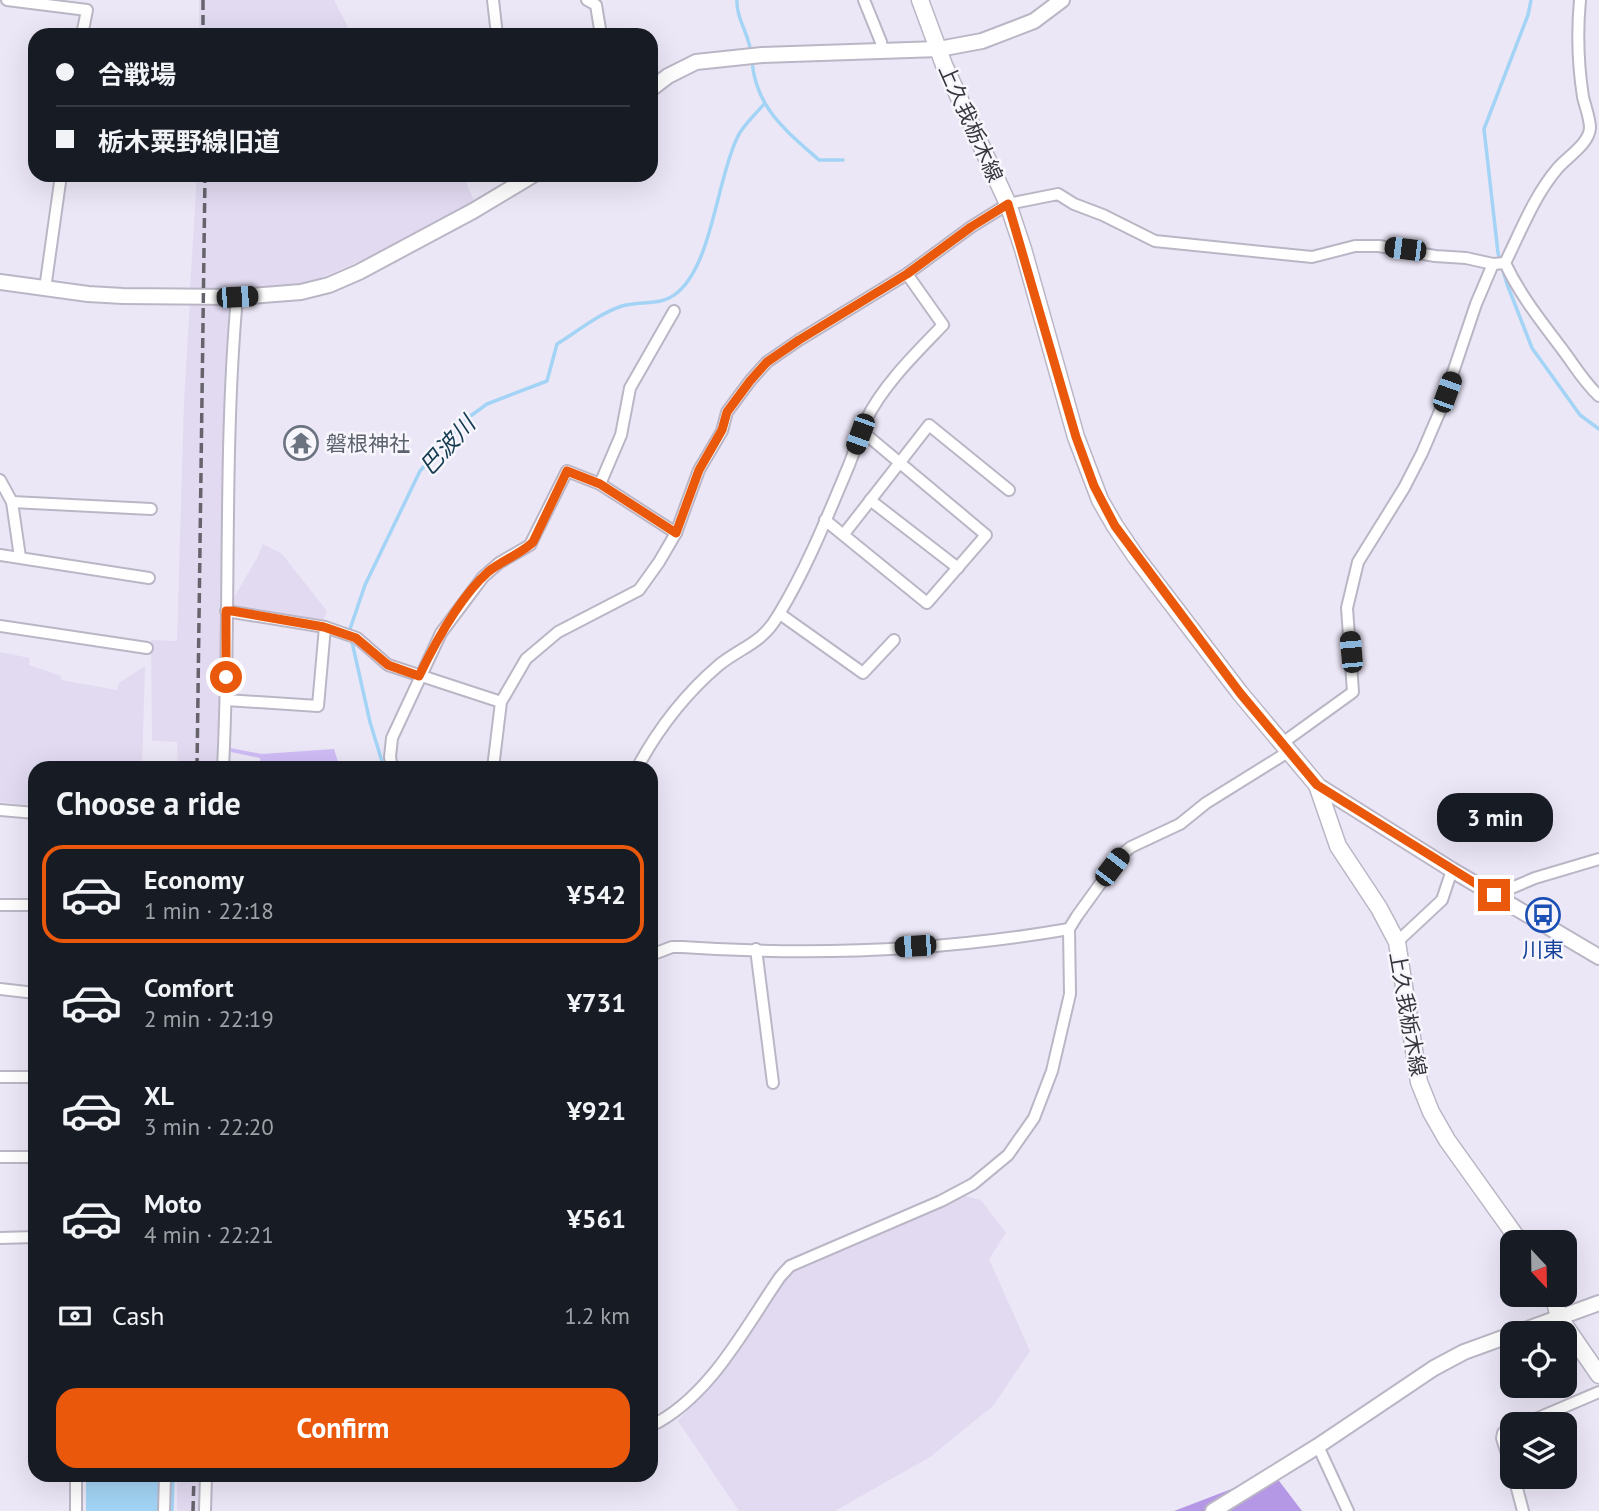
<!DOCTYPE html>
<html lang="en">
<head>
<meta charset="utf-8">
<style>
  body { margin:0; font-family:"PT Sans","Noto Sans JP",sans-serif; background:#20242c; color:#f1f3f6; height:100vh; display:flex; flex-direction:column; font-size:26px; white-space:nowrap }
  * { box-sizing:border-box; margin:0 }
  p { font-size:23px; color:#9ea1a6 }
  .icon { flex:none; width:38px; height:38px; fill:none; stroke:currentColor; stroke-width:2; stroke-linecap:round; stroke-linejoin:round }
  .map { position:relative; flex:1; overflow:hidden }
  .panel { position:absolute; left:28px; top:761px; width:630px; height:721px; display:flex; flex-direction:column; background:#171b24; border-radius:21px; box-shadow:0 7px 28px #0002 }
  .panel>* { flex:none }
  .banner { position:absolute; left:28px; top:28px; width:630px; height:154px; border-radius:21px; box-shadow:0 7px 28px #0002; display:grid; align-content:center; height:154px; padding:0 28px; background:#171b24 }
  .needle { width:46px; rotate:158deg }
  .fabs { position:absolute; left:1500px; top:1230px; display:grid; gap:14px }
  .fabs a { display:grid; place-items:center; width:77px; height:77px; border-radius:14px; background:#171b24; box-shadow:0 7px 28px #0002; font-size:35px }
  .end { position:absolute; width:32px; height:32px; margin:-16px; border:9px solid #ea580c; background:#fff; box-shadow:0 0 0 4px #fff }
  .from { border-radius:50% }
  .bubble { position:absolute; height:49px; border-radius:21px; background:#171b24; box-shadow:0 7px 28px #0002; font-size:23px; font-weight:600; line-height:49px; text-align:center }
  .car { position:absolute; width:21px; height:42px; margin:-21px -10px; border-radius:9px; box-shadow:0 0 5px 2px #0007; background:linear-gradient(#222 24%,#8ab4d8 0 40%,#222 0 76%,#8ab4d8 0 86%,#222 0) }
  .banner b { display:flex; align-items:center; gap:24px; height:66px; font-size:26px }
  .banner b+b { border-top:2px solid #363941 }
  .banner i { width:18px; height:18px; background:#f1f3f6 }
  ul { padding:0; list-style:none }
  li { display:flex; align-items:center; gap:21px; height:98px; margin:0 14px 10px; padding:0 14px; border:4px solid transparent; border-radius:21px }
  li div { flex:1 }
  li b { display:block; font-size:26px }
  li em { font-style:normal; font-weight:600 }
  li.current { border-color:#ea580c }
  li>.icon { width:63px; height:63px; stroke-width:1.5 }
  h2 { padding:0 28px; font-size:32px; line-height:84px }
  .pay { display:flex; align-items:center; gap:18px; height:77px; padding:0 28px; font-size:26px }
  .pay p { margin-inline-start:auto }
  .primary-button { display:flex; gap:14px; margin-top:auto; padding:14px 28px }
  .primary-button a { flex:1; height:80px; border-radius:21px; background:#ea580c; color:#fff; font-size:28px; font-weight:600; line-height:80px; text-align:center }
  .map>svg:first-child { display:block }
  .built { fill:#e1daf1 }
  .green { fill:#d0bcf6 }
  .forest { fill:#b498e6 }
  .water { fill:#a3d4f5 }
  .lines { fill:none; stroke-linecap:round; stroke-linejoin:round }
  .stream { stroke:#a3d4f5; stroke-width:3.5 }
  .minor-casing { stroke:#bbb6c5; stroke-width:14 }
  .tertiary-casing { stroke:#bbb6c5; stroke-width:18 }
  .secondary-casing { stroke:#bbb6c5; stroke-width:19 }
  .minor { stroke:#fff; stroke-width:10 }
  .tertiary { stroke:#fff; stroke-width:14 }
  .secondary { stroke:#fff; stroke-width:16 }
  .rail { stroke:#66636d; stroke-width:3.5; stroke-dasharray:10 5; stroke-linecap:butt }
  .route { stroke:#ea580c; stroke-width:9 }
  .labels { text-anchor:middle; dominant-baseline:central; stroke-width:5; stroke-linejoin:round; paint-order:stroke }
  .street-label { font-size:21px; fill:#38363d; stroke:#f8f6fd }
  .worship-label { font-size:21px; fill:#5b616d; stroke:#f8f6fd; text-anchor:start }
  .transit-label { font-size:21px; fill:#164399; stroke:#f8f6fd }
  .water-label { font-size:23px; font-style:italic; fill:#153b51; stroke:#f8f6fd }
</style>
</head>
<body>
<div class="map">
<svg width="1599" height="1511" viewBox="0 0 1599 1511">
  <rect width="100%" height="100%" fill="#ece7f7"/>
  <g class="built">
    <polygon points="199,0 334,0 352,35 199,35"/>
    <polygon points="197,175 463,175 475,203 381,252 313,281 276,288 190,289"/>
    <polygon points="190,301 222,303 230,307 225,371 219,768 178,768 177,742 152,741 151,640 177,641 184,402"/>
    <polygon points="263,544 282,554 327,611 322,624 231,606 231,599 235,596 257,558"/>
    <polygon points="0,652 30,658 29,665 61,676 61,680 117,690 119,683 145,666 142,768 35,768 35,806 0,802"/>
    <polygon points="961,1195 981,1200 1006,1233 989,1259 1030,1351 993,1406 930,1457 835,1511 739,1511 678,1421 724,1365 788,1275 794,1270"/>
    <polygon points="177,1475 200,1475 199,1511 177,1511"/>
  </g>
  <polygon class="green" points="230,748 262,754 334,749 340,768 261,768 260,758 231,752"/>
  <polygon class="forest" points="1273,1473 1302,1511 1174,1511"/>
  <rect class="water" x="86" y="1475" width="72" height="36"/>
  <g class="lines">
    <g class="stream">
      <path d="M737,0C736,18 749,34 751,53"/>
      <polyline points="1531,0 1528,15 1484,129 1498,253 1507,284 1532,348 1580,415 1599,429"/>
      <path d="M752,61C756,108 785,130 819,160H843"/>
      <path d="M350,629L365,585L420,471L465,420L487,404L547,381L557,344C578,331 598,314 622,306C642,300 661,307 678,292C712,263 717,180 737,138C742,126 755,115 764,104"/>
      <polyline points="352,642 370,722 384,768"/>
      <polyline points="172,1511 173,1475"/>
    </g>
    <g class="minor-casing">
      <g id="minor">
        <polyline points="7,0 87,10 82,35"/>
        <polyline points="493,0 497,35"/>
        <polyline points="587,0 596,5 601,35"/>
        <polyline points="864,0 881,42 882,50"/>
        <path d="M1505,263C1521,231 1534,196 1557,169C1567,157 1589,144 1590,128C1590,118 1585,106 1583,97C1578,65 1577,32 1580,0"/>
        <path d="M1505,263C1520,295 1541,321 1562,349C1575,366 1583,381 1599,396"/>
        <polyline points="45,289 61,175"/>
        <polyline points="0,480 12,502 20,557"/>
        <polyline points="600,484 621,435 630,388 674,311"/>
        <polyline points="870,500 958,568"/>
        <polyline points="12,502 151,509"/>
        <polyline points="825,520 927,603 986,535 869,437 861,434"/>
        <polyline points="844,534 929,425 1009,490"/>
        <polyline points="0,555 149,578"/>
        <polyline points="226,611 325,627 357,638 388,665 501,702"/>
        <polyline points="780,614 863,673 894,640"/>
        <polyline points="0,626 147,648"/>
        <polyline points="226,700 318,706 325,627"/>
        <polyline points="1281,744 1353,692 1347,608 1358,562 1404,488 1422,453 1440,411 1476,304 1493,264"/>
        <path d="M223,768C231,611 223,454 237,297"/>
        <polyline points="392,768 390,757 392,738 441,633 483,577 499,563 530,545 567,471 600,484 676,533"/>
        <polyline points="493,768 501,702 526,659 558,632 639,590 659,562 676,533 699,470 722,431 727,412 750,381 767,362 799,340 907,274 971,227 1008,204 1058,194 1074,204 1103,215 1155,241 1312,257 1355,246 1379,246 1435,256 1466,258 1493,264 1505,263"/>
        <path d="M637,768C658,729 685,694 719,665C743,646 762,644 779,614C807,568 828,515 849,465C855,450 859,435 866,420C883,385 916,353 943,325L907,274"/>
        <polyline points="0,810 35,813"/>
        <polyline points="1495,895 1535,878 1599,859"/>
        <polyline points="0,905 35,905"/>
        <polyline points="1397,942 1442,900 1452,870"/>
        <polyline points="756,949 773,1083"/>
        <path d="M651,955L672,947H682C811,956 942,951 1069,929"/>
        <polyline points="0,989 35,993"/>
        <polyline points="0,1077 35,1077"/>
        <polyline points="0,1157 35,1157"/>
        <polyline points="0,1238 35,1237"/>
        <polyline points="1524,1424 1599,1392"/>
        <path d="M651,1426C710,1397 744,1329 780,1277L790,1266L941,1201L973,1184L1008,1155L1034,1118L1052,1071L1070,994L1069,929L1077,916L1121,855L1131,847L1180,824L1206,803L1288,752"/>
        <polyline points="1512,1430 1503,1433 1502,1438 1512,1470"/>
        <polyline points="1318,1446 1348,1511"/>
        <polyline points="76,1475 76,1511"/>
        <polyline points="1514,1477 1523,1511"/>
        <polyline points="164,1511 165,1475"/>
        <polyline points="205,1511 206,1475"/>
      </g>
    </g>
    <g class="tertiary-casing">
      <g id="tertiary">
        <polyline points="651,89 668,76 696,62 762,55 939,49 982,41 1034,21 1062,0"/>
        <polyline points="0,282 88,294 123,296 237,297 301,292 329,285 359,272 473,211 533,175"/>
        <polyline points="1317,785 1452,870 1599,957"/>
        <polyline points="1213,1511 1318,1446 1434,1368 1464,1352 1599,1303"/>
      </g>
    </g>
    <g class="secondary-casing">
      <g id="secondary">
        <polyline points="920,0 944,65 1008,204 1023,249 1076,437 1100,500 1115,526 1136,557 1240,693 1317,785 1338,846 1379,908 1397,942 1419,1082 1431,1112 1447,1140 1520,1242"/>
        <polyline points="1553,1295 1559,1317 1599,1375"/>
      </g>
    </g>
    <use href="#minor" class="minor"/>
    <use href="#tertiary" class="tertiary"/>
    <use href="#secondary" class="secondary"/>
    <g class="rail">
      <polyline points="203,0 203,35"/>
      <polyline points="197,768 205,175"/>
      <polyline points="193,1511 194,1475"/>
    </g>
  </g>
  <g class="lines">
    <path class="route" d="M226,677V611H232L324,627L356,638L388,665L419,676C435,643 461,596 488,572C501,561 524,552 533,542L567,471L600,484L676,533L699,470L722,430L727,412L750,381L767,362L799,340L907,274L971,227L1008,204L1076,437L1094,486L1115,526L1240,693L1317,785L1494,895"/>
  </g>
  <defs>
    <g id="temple-ring" transform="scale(1.75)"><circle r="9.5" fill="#f8f6fd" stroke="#6b7280" stroke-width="1.5"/><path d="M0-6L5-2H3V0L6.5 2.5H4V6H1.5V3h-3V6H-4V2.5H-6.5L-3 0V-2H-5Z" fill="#6b7280"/></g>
    <g id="bus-ring" transform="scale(1.75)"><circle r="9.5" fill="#f8f6fd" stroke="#1a4fb4" stroke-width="1.5"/><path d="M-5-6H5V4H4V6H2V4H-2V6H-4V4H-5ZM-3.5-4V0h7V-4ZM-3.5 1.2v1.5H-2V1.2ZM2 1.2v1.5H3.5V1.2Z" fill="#1a4fb4"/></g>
  </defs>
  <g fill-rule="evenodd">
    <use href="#temple-ring" x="301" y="443"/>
    <use href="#bus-ring" x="1543" y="915"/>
  </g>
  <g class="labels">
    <g class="street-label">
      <text transform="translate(971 123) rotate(66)">上久我栃木線</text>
      <text transform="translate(1408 1014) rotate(80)">上久我栃木線</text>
    </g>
    <g class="worship-label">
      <text x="326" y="443">磐根神社</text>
    </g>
    <g class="transit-label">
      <text x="1543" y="949">川東</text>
    </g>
    <g class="water-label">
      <text transform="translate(447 445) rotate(-48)">巴波川</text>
    </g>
  </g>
</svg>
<div class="fabs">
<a><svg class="needle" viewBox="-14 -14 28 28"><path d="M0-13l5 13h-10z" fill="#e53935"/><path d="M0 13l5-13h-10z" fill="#9ea1a6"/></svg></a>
<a><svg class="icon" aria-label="locate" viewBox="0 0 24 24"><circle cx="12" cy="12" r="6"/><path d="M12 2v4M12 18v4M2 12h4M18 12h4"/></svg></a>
<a><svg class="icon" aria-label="layers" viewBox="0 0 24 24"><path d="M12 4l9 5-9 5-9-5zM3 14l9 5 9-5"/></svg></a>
</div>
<i class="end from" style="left:226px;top:677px"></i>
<i class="end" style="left:1494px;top:895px"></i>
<div class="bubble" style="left:1437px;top:793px;width:116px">3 min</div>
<i class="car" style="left:1405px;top:249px;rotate:277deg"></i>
<i class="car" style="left:237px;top:297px;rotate:87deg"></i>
<i class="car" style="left:1447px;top:392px;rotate:20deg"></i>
<i class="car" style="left:860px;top:434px;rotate:200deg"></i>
<i class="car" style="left:1351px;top:652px;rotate:355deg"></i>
<i class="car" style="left:1112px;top:867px;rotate:37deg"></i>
<i class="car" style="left:915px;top:946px;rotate:266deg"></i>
<div class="banner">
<b><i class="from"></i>合戦場</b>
<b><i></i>栃木粟野線旧道</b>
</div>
<section class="panel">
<h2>Choose a ride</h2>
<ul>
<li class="current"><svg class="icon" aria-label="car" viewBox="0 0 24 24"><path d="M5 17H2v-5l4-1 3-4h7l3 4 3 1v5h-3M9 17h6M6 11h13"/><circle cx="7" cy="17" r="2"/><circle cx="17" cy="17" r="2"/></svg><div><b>Economy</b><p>1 min · 22:18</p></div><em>¥542</em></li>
<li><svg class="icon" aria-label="car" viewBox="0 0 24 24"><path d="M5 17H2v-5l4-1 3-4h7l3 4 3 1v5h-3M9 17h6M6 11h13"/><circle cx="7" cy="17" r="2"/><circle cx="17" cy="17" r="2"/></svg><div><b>Comfort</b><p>2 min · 22:19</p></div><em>¥731</em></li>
<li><svg class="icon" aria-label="car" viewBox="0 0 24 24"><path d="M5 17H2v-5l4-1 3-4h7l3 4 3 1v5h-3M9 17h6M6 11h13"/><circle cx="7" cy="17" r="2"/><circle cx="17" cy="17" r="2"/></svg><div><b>XL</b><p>3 min · 22:20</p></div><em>¥921</em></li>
<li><svg class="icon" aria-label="car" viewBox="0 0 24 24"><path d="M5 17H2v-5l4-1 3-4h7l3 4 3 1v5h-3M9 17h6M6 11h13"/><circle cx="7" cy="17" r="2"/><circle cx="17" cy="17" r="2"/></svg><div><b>Moto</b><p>4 min · 22:21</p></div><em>¥561</em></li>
</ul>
<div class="pay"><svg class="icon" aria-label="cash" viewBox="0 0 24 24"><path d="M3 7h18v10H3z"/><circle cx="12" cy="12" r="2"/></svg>Cash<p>1.2 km</p></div>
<div class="primary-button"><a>Confirm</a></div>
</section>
</div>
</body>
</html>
